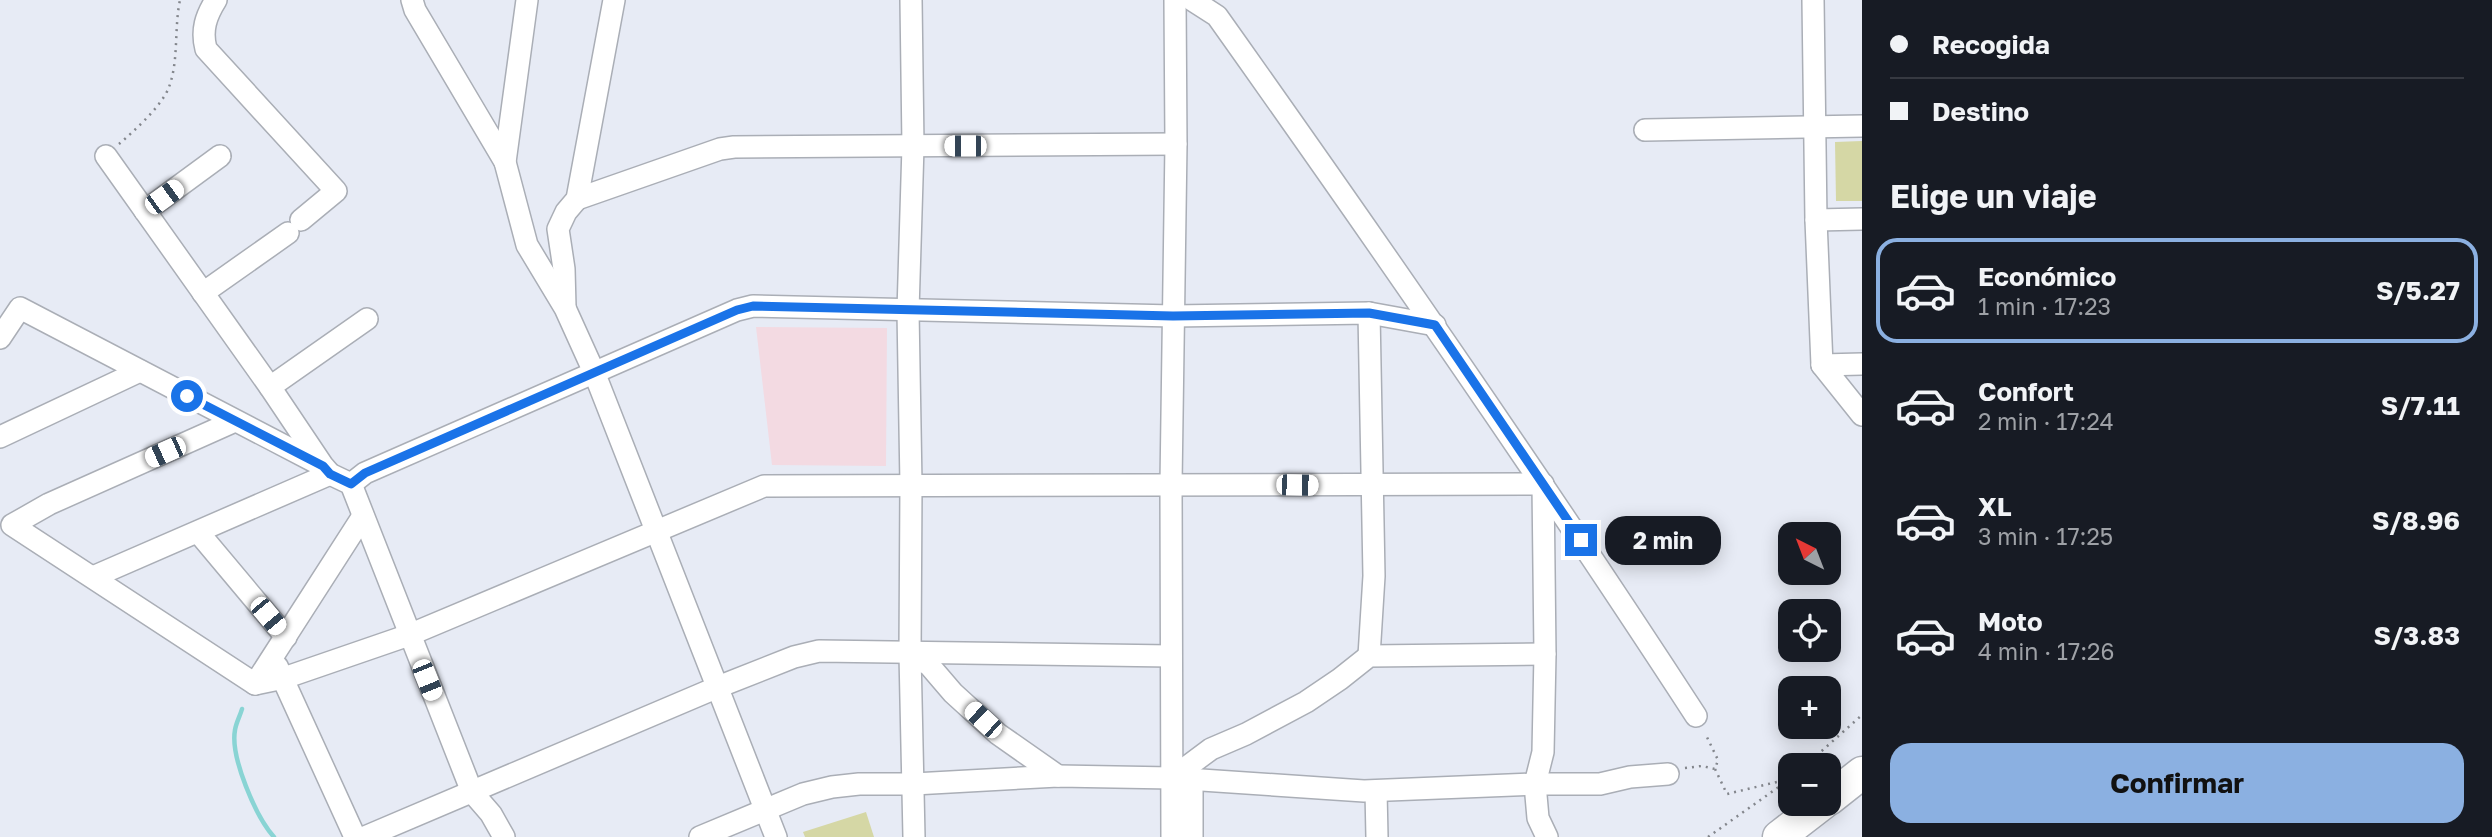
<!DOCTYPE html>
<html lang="es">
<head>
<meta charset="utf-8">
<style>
  body { margin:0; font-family:"Golos Text",sans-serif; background:#20242c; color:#f1f3f6; height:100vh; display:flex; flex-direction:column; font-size:26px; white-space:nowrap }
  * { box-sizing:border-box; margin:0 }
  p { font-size:23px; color:#9ea1a6 }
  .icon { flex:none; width:38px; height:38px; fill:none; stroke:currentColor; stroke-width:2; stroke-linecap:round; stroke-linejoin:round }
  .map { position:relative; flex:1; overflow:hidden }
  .side { display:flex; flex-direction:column; background:#171b24; width:630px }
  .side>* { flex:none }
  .hud { display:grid; align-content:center; height:154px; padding:0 28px; background:#171b24 }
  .needle { width:46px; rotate:318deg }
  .tools { position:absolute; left:1778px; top:522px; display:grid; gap:14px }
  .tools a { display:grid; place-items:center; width:63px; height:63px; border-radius:14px; background:#171b24; box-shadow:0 4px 18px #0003; font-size:35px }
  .end { position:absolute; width:32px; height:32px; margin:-16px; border:9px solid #1a73e8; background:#fff; box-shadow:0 0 0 4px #fff }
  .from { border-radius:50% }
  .bubble { position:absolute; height:49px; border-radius:21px; background:#171b24; box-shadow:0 4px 18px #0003; font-size:23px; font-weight:700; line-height:49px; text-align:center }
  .car { position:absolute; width:21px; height:42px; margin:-21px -10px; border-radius:9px; box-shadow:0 0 5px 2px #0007; background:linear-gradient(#fff 24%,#345 0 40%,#fff 0 76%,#345 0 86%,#fff 0) }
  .hud b { display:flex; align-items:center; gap:24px; height:66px; font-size:26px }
  .hud b+b { border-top:2px solid #363941 }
  .hud i { width:18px; height:18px; background:#f1f3f6 }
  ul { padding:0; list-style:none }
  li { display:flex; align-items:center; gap:21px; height:105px; margin:0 14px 10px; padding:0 14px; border:4px solid transparent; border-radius:21px }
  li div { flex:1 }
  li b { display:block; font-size:26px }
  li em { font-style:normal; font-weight:700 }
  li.selected { border-color:#8bb0e1 }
  li>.icon { width:63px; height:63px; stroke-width:1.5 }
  h2 { padding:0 28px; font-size:32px; line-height:84px }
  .action { display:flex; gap:14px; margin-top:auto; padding:14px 28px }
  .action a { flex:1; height:80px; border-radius:21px; background:#8bb0e1; color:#111; font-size:28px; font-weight:700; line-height:80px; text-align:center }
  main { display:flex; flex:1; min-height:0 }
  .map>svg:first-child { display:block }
  .education { fill:#f3dae2 }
  .green { fill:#d5d7a5 }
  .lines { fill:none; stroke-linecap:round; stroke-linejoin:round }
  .stream { stroke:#89d4d4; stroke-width:4.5 }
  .minor-casing { stroke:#aaaeb6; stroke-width:24 }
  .highway-casing { stroke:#aaaeb6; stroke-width:35 }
  .path { stroke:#83868c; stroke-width:2.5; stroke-dasharray:2 5; stroke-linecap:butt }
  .minor { stroke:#fff; stroke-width:21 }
  .highway { stroke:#fff; stroke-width:32 }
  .route { stroke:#1a73e8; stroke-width:9 }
</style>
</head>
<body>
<main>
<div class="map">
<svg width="1862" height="837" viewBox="0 0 1862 837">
  <rect width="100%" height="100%" fill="#e7ebf5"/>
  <polygon class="education" points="756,327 887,328 886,466 772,465"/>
  <g class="green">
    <polygon points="1862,141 1862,201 1836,201 1835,142"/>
    <polygon points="866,812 874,837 805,837 803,832"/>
  </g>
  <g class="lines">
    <path class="stream" d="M242,709C240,716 236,723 235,730C230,757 256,817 274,837"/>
    <g class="minor-casing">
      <g id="minor">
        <path d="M216,0C206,16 201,30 206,49L336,191L301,220"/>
        <polyline points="412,0 415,10 505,162 527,245 565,308 594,372 776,837"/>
        <polyline points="911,0 913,146 908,311 911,485 910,654 914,837"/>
        <path d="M1192,0L1217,16C1381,247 1542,479 1696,716"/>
        <polyline points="1813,0 1816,220 1822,365 1862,415"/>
        <polyline points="1645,130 1862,126"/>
        <polyline points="106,156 270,387 323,466 330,474 351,484 472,792 491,814 504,837"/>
        <polyline points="505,162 527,0"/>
        <polyline points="577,199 720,149 734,147 1176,144"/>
        <polyline points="145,211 220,156"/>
        <polyline points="1816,220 1862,219"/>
        <polyline points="203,293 288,233"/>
        <polyline points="565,307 564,269 558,229 566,212 577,199 614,0"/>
        <polyline points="1369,313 1374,576 1369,656"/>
        <polyline points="0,338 20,308 321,465"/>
        <polyline points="1822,365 1862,364"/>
        <polyline points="270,387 367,319"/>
        <polyline points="235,421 49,504 12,525 255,684 284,678 409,635 764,486 1543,484 1545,654 1543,752 1535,784 1538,818 1547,837"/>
        <polyline points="0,437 140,371"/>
        <polyline points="351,484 365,473 737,310 753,306 1173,316 1369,313 1435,325"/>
        <polyline points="198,532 286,637"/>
        <polyline points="93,577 330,474"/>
        <polyline points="910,654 929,665 953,693 998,734 1058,776"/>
        <polyline points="277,666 355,837"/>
        <polyline points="255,684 363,516"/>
        <polyline points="1172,778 1211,749 1246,734 1306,702 1340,679 1369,656 1545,654"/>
        <polyline points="1376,791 1377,837"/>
        <polyline points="365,837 718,687 794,657 819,651 1171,656"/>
        <polyline points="700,837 803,794 832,787 859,784 914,784 1058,776 1172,778 1364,791 1535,784 1600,784 1630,777 1668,774"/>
        <polyline points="1172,837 1171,484 1176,144 1175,0"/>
        <polyline points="1192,837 1192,780"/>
      </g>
    </g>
    <g class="highway-casing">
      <g id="highway">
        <polyline points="1829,799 1862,773"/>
        <polyline points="1779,837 1823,803"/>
      </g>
    </g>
    <g class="path">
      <path d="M119,144C134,131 162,106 169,87C179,60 174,28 180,0"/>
      <polyline points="1806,765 1862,715"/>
      <polyline points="1685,768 1702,766 1715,769 1718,760 1705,733"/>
      <polyline points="1715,769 1727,794 1789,779"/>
      <polyline points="1708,837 1790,779"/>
    </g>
    <use href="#minor" class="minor"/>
    <use href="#highway" class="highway"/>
  </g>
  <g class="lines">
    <polyline class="route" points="187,396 323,466 330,474 351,484 365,473 737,310 753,306 1173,316 1369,313 1435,325 1581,540"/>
  </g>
</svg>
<div class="tools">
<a><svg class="needle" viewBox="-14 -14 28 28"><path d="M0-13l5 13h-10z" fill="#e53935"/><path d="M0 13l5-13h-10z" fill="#9ea1a6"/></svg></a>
<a><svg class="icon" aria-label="locate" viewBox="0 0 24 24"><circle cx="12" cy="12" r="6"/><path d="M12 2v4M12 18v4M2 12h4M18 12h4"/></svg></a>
<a>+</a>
<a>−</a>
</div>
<i class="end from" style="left:187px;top:396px"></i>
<i class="end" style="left:1581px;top:540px"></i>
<div class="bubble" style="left:1605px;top:516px;width:116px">2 min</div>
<i class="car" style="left:965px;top:146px;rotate:270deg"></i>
<i class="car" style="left:164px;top:197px;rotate:54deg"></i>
<i class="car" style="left:165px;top:452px;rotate:246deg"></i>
<i class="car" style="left:1297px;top:485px;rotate:91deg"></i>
<i class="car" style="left:268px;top:616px;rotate:140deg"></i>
<i class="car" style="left:427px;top:680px;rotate:158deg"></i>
<i class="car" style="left:983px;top:720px;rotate:313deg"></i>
</div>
<section class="side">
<div class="hud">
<b><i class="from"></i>Recogida</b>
<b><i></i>Destino</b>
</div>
<h2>Elige un viaje</h2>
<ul>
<li class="selected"><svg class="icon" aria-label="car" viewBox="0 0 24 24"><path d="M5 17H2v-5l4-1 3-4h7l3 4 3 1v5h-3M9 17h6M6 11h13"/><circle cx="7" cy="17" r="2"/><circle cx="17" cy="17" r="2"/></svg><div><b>Económico</b><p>1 min · 17:23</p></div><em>S/5.27</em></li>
<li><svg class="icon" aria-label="car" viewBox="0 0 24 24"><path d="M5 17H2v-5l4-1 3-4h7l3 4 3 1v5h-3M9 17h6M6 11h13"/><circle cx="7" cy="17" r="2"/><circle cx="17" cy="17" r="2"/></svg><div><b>Confort</b><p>2 min · 17:24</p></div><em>S/7.11</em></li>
<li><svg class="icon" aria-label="car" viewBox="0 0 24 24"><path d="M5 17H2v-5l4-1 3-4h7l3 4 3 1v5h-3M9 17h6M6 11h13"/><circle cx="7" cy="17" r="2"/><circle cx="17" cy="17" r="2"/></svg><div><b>XL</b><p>3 min · 17:25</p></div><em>S/8.96</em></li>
<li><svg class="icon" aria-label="car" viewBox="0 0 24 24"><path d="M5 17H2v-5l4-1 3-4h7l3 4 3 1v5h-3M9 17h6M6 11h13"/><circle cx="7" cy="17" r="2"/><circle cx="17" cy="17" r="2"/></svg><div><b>Moto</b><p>4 min · 17:26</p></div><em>S/3.83</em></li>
</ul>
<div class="action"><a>Confirmar</a></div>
</section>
</main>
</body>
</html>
